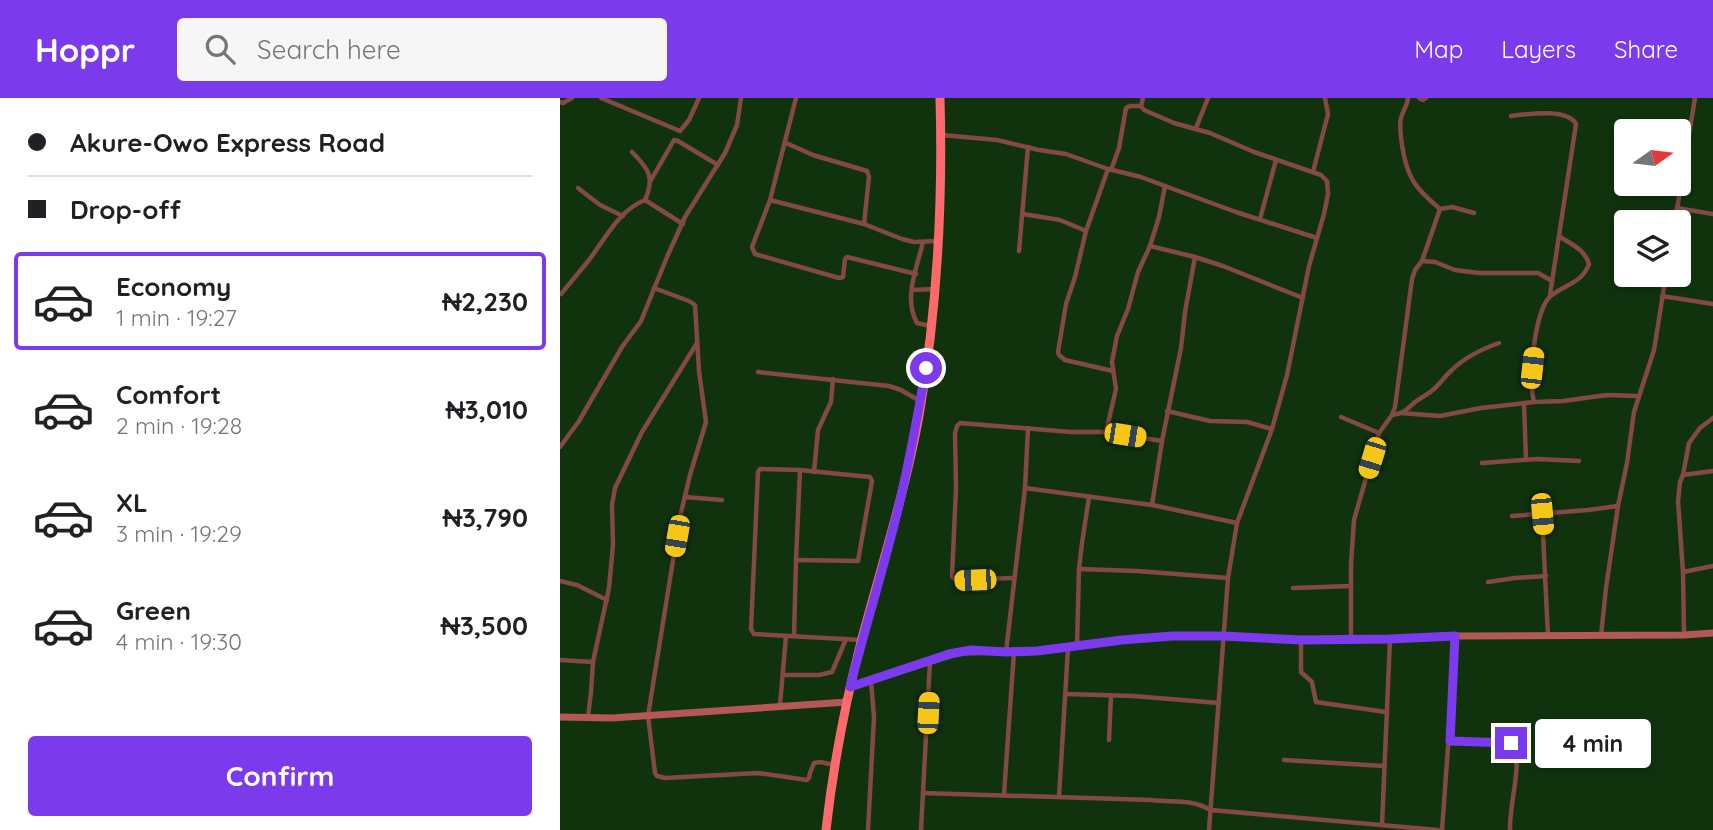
<!DOCTYPE html>
<html lang="en">
<head>
<meta charset="utf-8">
<style>
  body { margin:0; font-family:Quicksand,sans-serif; background:#f6f6f6; color:#202124; height:100vh; display:flex; flex-direction:column; font-size:26px; white-space:nowrap }
  * { box-sizing:border-box; margin:0 }
  p { font-size:23px; color:#757577 }
  .icon { flex:none; width:38px; height:38px; fill:none; stroke:currentColor; stroke-width:2; stroke-linecap:round; stroke-linejoin:round }
  .map { position:relative; flex:1; overflow:hidden }
  .drawer { display:flex; flex-direction:column; background:#fff; width:560px }
  .drawer>* { flex:none }
  .hud { display:grid; align-content:center; height:154px; padding:0 28px; background:#fff }
  .needle { width:46px; rotate:76deg }
  .buttons { position:absolute; left:1054px; top:21px; display:grid; gap:14px }
  .buttons a { display:grid; place-items:center; width:77px; height:77px; border-radius:7px; background:#fff; box-shadow:0 4px 10px #0003; font-size:35px }
  .end { position:absolute; width:32px; height:32px; margin:-16px; border:9px solid #7c3aed; background:#fff; box-shadow:0 0 0 4px #fff }
  .from { border-radius:50% }
  .bubble { position:absolute; height:49px; border-radius:7px; background:#fff; box-shadow:0 4px 10px #0003; font-size:23px; font-weight:800; line-height:49px; text-align:center }
  .car { position:absolute; width:21px; height:42px; margin:-21px -10px; border-radius:9px; box-shadow:0 0 5px 2px #0007; background:linear-gradient(#f5c518 24%,#345 0 40%,#f5c518 0 76%,#345 0 86%,#f5c518 0) }
  .hud b { display:flex; align-items:center; gap:24px; height:66px; font-size:26px }
  .hud b+b { border-top:2px solid #e0e0e0 }
  .hud i { width:18px; height:18px; background:#202124 }
  ul { padding:0; list-style:none }
  li { display:flex; align-items:center; gap:21px; height:98px; margin:0 14px 10px; padding:0 14px; border:4px solid transparent; border-radius:7px }
  li div { flex:1 }
  li b { display:block; font-size:26px }
  li em { font-style:normal; font-weight:800 }
  li.active { border-color:#7c3aed }
  li>.icon { width:63px; height:63px; stroke-width:1.5 }
  .cta { display:flex; gap:14px; margin-top:auto; padding:14px 28px }
  .cta a { flex:1; height:80px; border-radius:7px; background:#7c3aed; color:#fff; font-size:28px; font-weight:800; line-height:80px; text-align:center }
  header { display:flex; align-items:center; gap:42px; box-sizing:border-box; height:98px; padding:0 35px; background:#7c3aed; color:#fff }
  header strong { font-size:33px }
  nav { display:flex; gap:38px; margin-inline-start:auto; font-size:24px }
  .search { width:490px; height:63px; background:#f6f6f6; display:flex; align-items:center; gap:18px; box-sizing:border-box; padding:0 24px; border-radius:7px; color:#757577; font-size:26px }
  main { display:flex; flex:1; min-height:0 }
  .map>svg:first-child { display:block }
  .lines { fill:none; stroke-linecap:round; stroke-linejoin:round }
  .street { stroke:#844947; stroke-width:4.5 }
  .secondary { stroke:#b65757; stroke-width:7 }
  .highway { stroke:#fe6a6c; stroke-width:9 }
  .route { stroke:#7c3aed; stroke-width:9 }
</style>
</head>
<body>
<header>
<strong>Hoppr</strong>
<div class="search"><svg class="icon" aria-label="search" viewBox="0 0 24 24"><circle cx="10" cy="10" r="6"/><path d="M15 15l6 6"/></svg>Search here</div>
<nav><a>Map</a><a>Layers</a><a>Share</a></nav>
</header>
<main>
<section class="drawer">
<div class="hud">
<b><i class="from"></i>Akure-Owo Express Road</b>
<b><i></i>Drop-off</b>
</div>
<ul>
<li class="active"><svg class="icon" aria-label="car" viewBox="0 0 24 24"><path d="M5 17H2v-5l4-1 3-4h7l3 4 3 1v5h-3M9 17h6M6 11h13"/><circle cx="7" cy="17" r="2"/><circle cx="17" cy="17" r="2"/></svg><div><b>Economy</b><p>1 min · 19:27</p></div><em>₦2,230</em></li>
<li><svg class="icon" aria-label="car" viewBox="0 0 24 24"><path d="M5 17H2v-5l4-1 3-4h7l3 4 3 1v5h-3M9 17h6M6 11h13"/><circle cx="7" cy="17" r="2"/><circle cx="17" cy="17" r="2"/></svg><div><b>Comfort</b><p>2 min · 19:28</p></div><em>₦3,010</em></li>
<li><svg class="icon" aria-label="car" viewBox="0 0 24 24"><path d="M5 17H2v-5l4-1 3-4h7l3 4 3 1v5h-3M9 17h6M6 11h13"/><circle cx="7" cy="17" r="2"/><circle cx="17" cy="17" r="2"/></svg><div><b>XL</b><p>3 min · 19:29</p></div><em>₦3,790</em></li>
<li><svg class="icon" aria-label="car" viewBox="0 0 24 24"><path d="M5 17H2v-5l4-1 3-4h7l3 4 3 1v5h-3M9 17h6M6 11h13"/><circle cx="7" cy="17" r="2"/><circle cx="17" cy="17" r="2"/></svg><div><b>Green</b><p>4 min · 19:30</p></div><em>₦3,500</em></li>
</ul>
<div class="cta"><a>Confirm</a></div>
</section>
<div class="map">
<svg width="1153" height="732" viewBox="0 0 1153 732">
  <rect width="100%" height="100%" fill="#10330e"/>
  <g class="lines">
    <g class="street">
      <polyline points="41,0 120,33 129,22 139,0"/>
      <polyline points="236,0 210,102 192,149 195,156 279,180 283,179 285,161 287,159 356,176"/>
      <polyline points="583,0 581,8 584,12 614,25 650,35 694,54 761,77 767,83 768,96 764,116 749,168 727,277 712,331 677,425 668,480 649,732"/>
      <polyline points="859,0 863,2 866,0"/>
      <polyline points="0,4 3,5 12,0"/>
      <path d="M951,18C968,16 1007,10 1016,26L990,197"/>
      <polyline points="636,30 648,0"/>
      <polyline points="382,37 437,42 479,52 506,56 548,71"/>
      <polyline points="226,45 253,57 307,73 309,79 304,126"/>
      <path d="M72,54C89,71 95,80 85,102"/>
      <polyline points="551,72 559,50 566,10 570,8 581,8"/>
      <polyline points="753,74 768,16 765,0"/>
      <polyline points="91,82 114,42 118,43 158,67"/>
      <polyline points="18,90 40,107 63,118"/>
      <polyline points="210,102 304,126 342,141 354,144 378,143"/>
      <polyline points="1117,110 1153,116"/>
      <polyline points="880,111 892,109 914,115"/>
      <polyline points="463,116 500,122 526,133"/>
      <polyline points="700,121 716,62"/>
      <polyline points="1115,124 1135,0"/>
      <path d="M363,144C357,170 343,200 357,225L370,228"/>
      <polyline points="590,148 635,159 663,168 743,200"/>
      <polyline points="459,153 468,49"/>
      <polyline points="862,163 875,164 895,172 919,175 978,175 992,183"/>
      <polyline points="94,190 129,203 135,207 139,273 146,324 130,377 120,419 91,599 88,618 95,675 97,678 105,680 198,675 247,682 249,680 250,675 254,665 260,664 275,667"/>
      <polyline points="352,192 375,191"/>
      <path d="M1,196C11,184 20,173 29,162C45,141 59,112 85,102L123,126"/>
      <polyline points="1102,198 1153,206"/>
      <polyline points="553,273 505,262 499,257 498,254 506,206 515,179 526,133 548,71 581,79 605,88"/>
      <polyline points="198,274 329,288 341,292 360,303"/>
      <path d="M974,304C968,284 974,209 992,197C1006,186 1022,185 1029,166C1025,151 1010,146 999,138"/>
      <polyline points="964,305 966,362"/>
      <polyline points="607,313 650,323 687,324 712,331"/>
      <polyline points="841,315 880,318 921,310 974,304 1003,303 1047,297 1078,298"/>
      <path d="M832,317C845,315 846,312 855,304C862,299 871,295 877,288C882,283 886,277 892,272C905,259 922,251 939,245"/>
      <polyline points="781,319 819,335"/>
      <polyline points="546,334 556,291 552,264 557,238 568,211 578,174 590,148 599,119 605,88 676,114 757,140"/>
      <polyline points="0,349 19,323 62,249 81,223 107,159 125,119 165,55 177,27 181,0"/>
      <polyline points="922,365 977,361 1019,363"/>
      <polyline points="254,374 258,332 271,304 273,281"/>
      <polyline points="1123,377 1153,373"/>
      <polyline points="465,390 592,407 677,425"/>
      <polyline points="125,399 162,402"/>
      <polyline points="592,407 602,343 621,250 625,214 635,159"/>
      <polyline points="982,416 988,538"/>
      <polyline points="952,418 1028,412 1058,408"/>
      <polyline points="236,462 298,463 312,383 310,379 240,372 200,371 198,374 191,531 194,536 301,542"/>
      <polyline points="519,471 577,473 668,480"/>
      <polyline points="1123,474 1153,468"/>
      <polyline points="453,480 396,482 392,479 396,390 395,335 397,328 400,325 511,334 546,334 602,343"/>
      <polyline points="0,483 17,487 47,502"/>
      <polyline points="928,484 955,480 986,478"/>
      <polyline points="733,490 791,488"/>
      <polyline points="1124,537 1123,474 1118,403 1120,384 1123,377 1129,345 1140,330 1153,320"/>
      <polyline points="234,538 236,462 240,372"/>
      <polyline points="1041,538 1046,490 1058,408 1067,365 1074,314 1094,252 1106,177"/>
      <path d="M791,541V466L794,422L819,335L832,317L835,309L852,181L855,172L862,163L880,111C855,90 847,80 842,47C841,39 839,28 841,20C843,12 847,9 848,0"/>
      <polyline points="741,542 741,574 752,584 756,604 826,614"/>
      <polyline points="517,548 519,471 522,445 529,399"/>
      <polyline points="446,554 465,390 468,330"/>
      <polyline points="0,562 33,564"/>
      <polyline points="223,577 259,577 272,574 286,541"/>
      <polyline points="507,596 573,598 659,605"/>
      <polyline points="220,607 226,538"/>
      <polyline points="28,619 31,594 33,564 49,490 53,447 52,407 55,390 82,334 137,245"/>
      <polyline points="549,642 551,597"/>
      <path d="M890,643L948,644L954,647C962,669 949,707 950,732"/>
      <polyline points="724,662 824,668"/>
      <path d="M363,695L591,702C614,705 629,700 651,712L878,732"/>
      <polyline points="444,696 454,554"/>
      <polyline points="499,699 508,550"/>
      <polyline points="822,727 830,541"/>
      <polyline points="308,732 314,619 311,583"/>
      <polyline points="361,732 370,563"/>
      <polyline points="882,732 896,538"/>
    </g>
    <g class="secondary">
      <polyline points="290,589 400,554 477,553 562,542 613,538 663,538 741,542 830,541 896,538 1124,537 1153,535"/>
      <polyline points="0,619 52,620 287,604"/>
    </g>
    <path class="highway" d="M266,732C273,669 285,606 301,544C321,469 345,394 359,318C377,213 383,106 380,0"/>
  </g>
  <g class="lines">
    <path class="route" d="M366,270C357,321 348,373 335,423C321,479 304,534 290,589L389,556L411,552L446,554L477,553L562,542L612,538H663L741,542L830,541L895,538L890,643L951,645"/>
  </g>
</svg>
<div class="buttons">
<a><svg class="needle" viewBox="-14 -14 28 28"><path d="M0-13l5 13h-10z" fill="#e53935"/><path d="M0 13l5-13h-10z" fill="#757577"/></svg></a>
<a><svg class="icon" aria-label="layers" viewBox="0 0 24 24"><path d="M12 4l9 5-9 5-9-5zM3 14l9 5 9-5"/></svg></a>
</div>
<i class="end from" style="left:366px;top:270px"></i>
<i class="end" style="left:951px;top:645px"></i>
<div class="bubble" style="left:975px;top:621px;width:116px">4 min</div>
<i class="car" style="left:972px;top:270px;rotate:6deg"></i>
<i class="car" style="left:565px;top:337px;rotate:99deg"></i>
<i class="car" style="left:812px;top:360px;rotate:197deg"></i>
<i class="car" style="left:982px;top:416px;rotate:175deg"></i>
<i class="car" style="left:117px;top:438px;rotate:190deg"></i>
<i class="car" style="left:415px;top:482px;rotate:268deg"></i>
<i class="car" style="left:368px;top:615px;rotate:3deg"></i>
</div>
</main>
</body>
</html>
